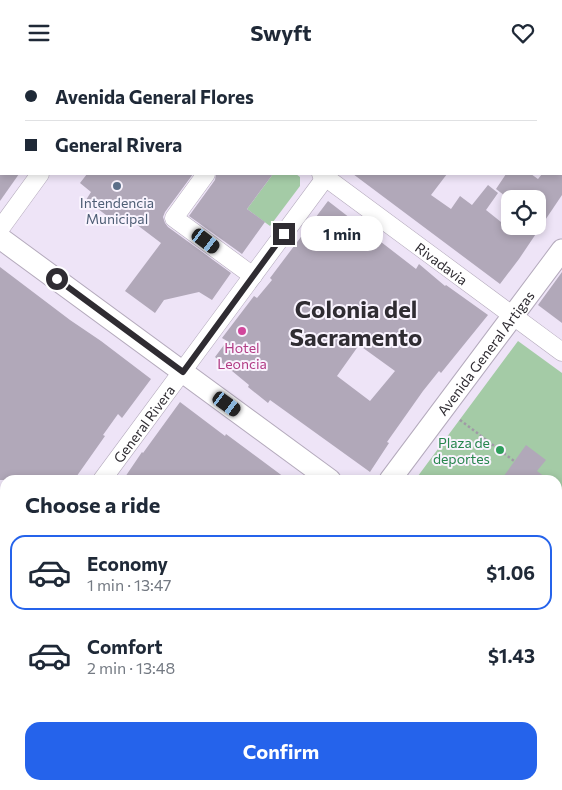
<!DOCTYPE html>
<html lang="en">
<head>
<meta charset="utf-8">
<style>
  body { margin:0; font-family:Commissioner,sans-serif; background:#f2f2f3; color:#1f2937; height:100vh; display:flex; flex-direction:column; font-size:19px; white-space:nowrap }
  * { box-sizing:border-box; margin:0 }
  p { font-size:16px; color:#747a83 }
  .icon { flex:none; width:28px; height:28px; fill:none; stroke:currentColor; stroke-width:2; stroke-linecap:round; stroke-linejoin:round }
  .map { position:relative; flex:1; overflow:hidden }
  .drawer { position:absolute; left:0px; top:410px; width:562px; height:315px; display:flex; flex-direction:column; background:#fff; border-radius:15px 15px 0 0; box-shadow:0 2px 8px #0003 }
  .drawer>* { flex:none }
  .guide { position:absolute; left:0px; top:0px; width:562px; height:110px; box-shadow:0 2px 8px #0003; display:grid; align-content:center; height:110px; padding:0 25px; background:#fff }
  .buttons { position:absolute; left:501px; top:125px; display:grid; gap:10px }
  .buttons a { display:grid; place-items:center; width:45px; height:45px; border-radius:10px; background:#fff; box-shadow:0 2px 8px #0003; font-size:25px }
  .end { position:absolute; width:22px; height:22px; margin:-11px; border:6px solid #2f2c32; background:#fff; box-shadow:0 0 0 2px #fff }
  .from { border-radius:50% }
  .bubble { position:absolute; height:35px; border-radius:15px; background:#fff; box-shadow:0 2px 8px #0003; font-size:16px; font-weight:700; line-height:35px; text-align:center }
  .car { position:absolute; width:15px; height:30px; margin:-15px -8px; border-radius:6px; box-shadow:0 0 4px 1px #0007; background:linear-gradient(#222 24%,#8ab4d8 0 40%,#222 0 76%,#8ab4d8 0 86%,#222 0) }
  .guide b { display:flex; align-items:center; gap:18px; height:48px; font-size:19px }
  .guide b+b { border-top:1px solid #e0e1e3 }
  .guide i { width:12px; height:12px; background:#1f2937 }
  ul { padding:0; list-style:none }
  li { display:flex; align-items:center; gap:15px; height:75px; margin:0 10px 8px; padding:0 15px; border:2px solid transparent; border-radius:15px }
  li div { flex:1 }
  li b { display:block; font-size:19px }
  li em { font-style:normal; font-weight:700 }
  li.selected { border-color:#2563eb }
  li>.icon { width:45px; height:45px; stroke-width:1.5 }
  h2 { padding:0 25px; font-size:22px; line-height:60px }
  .button { display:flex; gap:10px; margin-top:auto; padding:10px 25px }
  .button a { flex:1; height:58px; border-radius:15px; background:#2563eb; color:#fff; font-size:20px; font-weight:700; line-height:58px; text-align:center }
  header { display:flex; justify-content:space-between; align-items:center; height:65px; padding:0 25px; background:#fff; font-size:22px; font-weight:700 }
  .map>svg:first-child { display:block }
  .green { fill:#a4cba6 }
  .building { fill:#b1a8b9; fill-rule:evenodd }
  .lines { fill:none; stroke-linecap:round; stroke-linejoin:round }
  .minor-casing { stroke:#b4aabc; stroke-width:19 }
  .tertiary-casing { stroke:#b4aabc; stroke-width:23 }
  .primary-casing { stroke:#fff; stroke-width:28 }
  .path { stroke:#a099a6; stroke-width:2.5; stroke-dasharray:2.5 2.5; stroke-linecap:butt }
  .minor { stroke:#fff; stroke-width:18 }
  .tertiary { stroke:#fff; stroke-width:21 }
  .primary { stroke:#fdafb6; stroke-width:26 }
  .route { stroke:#2f2c32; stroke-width:6 }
  .service-dot { fill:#5c6f8a; stroke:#f9f3fe; stroke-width:2 }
  .hotel-dot { fill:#d1479c; stroke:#f9f3fe; stroke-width:2 }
  .leisure-dot { fill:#2e9e5b; stroke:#f9f3fe; stroke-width:2 }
  .labels { text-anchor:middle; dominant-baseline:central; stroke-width:4; stroke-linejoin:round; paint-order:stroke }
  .service-label { font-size:14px; fill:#4e5e75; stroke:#f9f3fe }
  .street-label { font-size:14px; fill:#2f2c32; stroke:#f9f3fe }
  .hotel-label { font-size:14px; fill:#b23c85; stroke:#f9f3fe }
  .leisure-label { font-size:14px; fill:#27864d; stroke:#f9f3fe; text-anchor:end }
  .town-label { font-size:24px; font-weight:bold; fill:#2f2c32; stroke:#f9f3fe }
</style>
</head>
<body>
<header><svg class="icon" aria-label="menu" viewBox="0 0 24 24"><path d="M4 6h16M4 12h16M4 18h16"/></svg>Swyft<svg class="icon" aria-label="heart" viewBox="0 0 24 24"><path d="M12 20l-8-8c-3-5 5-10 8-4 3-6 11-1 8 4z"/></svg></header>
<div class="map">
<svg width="562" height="725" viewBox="0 0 562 725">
  <rect width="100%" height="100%" fill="#eee4f7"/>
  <g class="green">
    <polygon points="273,109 296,109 300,112 300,121 270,161 247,144"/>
    <polygon points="518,276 562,308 562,552 558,549 558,415 415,415"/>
    <polygon points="558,602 562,605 562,710 558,711"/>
  </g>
  <g class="building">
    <polygon points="0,109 19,109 0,136"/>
    <polygon points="87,109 193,109 165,147 163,152 165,158 168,162 231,208 212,235 199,227 164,235 155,248 125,226 161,178 124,150 118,159 86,135 91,127 80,118"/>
    <polygon points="216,109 273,109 247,144 265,157 242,189 189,151 215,115"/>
    <polygon points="353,109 447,109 431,130 451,144 460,131 472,140 488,120 498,128 486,145 506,161 538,161 538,134 509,134 496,124 506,109 531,109 538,114 542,109 562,109 562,130 519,194 500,219"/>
    <path d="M328,136L416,204L419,199L445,221L446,220L488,250L441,308L439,306L423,326L387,377L389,378L370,407L270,335L268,338L248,322L249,320L215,292L227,276L222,273L254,231L257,233L272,215L270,213ZM359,280L395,306L370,336L337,311Z"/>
    <polygon points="0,202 70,255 101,276 151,314 122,353 118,349 103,370 105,371 74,415 0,415"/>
    <polygon points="562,207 562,258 538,240"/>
    <polygon points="180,337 225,371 226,369 288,415 123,415 142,387 143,388"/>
    <polygon points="526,380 546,395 537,406 549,415 501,415"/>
  </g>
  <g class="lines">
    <g class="minor-casing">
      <g id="minor">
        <polyline points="171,0 173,1"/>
        <polyline points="119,1 120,0"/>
        <polyline points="407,1 408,0"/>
        <polyline points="206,109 174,153 253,211"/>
        <path id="s1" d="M321,109L562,287"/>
        <polyline points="0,164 40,109"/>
        <path id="s2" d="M102,415L328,109"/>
        <polyline points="0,475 5,479"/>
        <polyline points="0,554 5,547"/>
        <polyline points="330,720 334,725"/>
        <polyline points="451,725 455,720"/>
      </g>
    </g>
    <g class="tertiary-casing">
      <g id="tertiary">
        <polyline points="0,173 330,415"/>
        <path id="s3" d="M390,415L562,185"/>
        <polyline points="558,584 562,588"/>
        <polyline points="157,725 161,720"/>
      </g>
    </g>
    <g class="primary-casing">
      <polyline id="primary" points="548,725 562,723"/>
    </g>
    <g class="path">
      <polyline points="460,355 514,396"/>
      <polyline points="558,666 562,682"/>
      <polyline points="558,699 562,698"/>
    </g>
    <use href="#minor" class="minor"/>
    <use href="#tertiary" class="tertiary"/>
    <use href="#primary" class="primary"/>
  </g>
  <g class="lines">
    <polyline class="route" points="57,214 183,307 284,169"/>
  </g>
  <circle class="service-dot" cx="117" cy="121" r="5"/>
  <circle class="hotel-dot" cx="242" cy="266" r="5"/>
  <circle class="leisure-dot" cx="500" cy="385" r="5"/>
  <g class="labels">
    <g class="service-label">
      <text x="117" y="137">Intendencia<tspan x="117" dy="16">Municipal</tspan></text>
    </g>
    <g class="street-label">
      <text stroke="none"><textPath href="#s1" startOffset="150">Rivadavia</textPath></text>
      <text stroke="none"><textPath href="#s3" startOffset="159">Avenida General Artigas</textPath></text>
      <text stroke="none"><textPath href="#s2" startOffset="70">General Rivera</textPath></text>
    </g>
    <g class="hotel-label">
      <text x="242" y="282">Hotel<tspan x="242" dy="16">Leoncia</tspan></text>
    </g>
    <g class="leisure-label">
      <text x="490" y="377">Plaza de<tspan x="490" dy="16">deportes</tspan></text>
    </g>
    <g class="town-label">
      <text x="356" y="243">Colonia del<tspan x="356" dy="28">Sacramento</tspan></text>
    </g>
  </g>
</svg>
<div class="buttons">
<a><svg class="icon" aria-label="locate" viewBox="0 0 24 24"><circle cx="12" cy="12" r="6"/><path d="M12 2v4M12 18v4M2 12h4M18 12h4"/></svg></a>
</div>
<i class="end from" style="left:57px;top:214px"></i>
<i class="end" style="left:284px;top:169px"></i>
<div class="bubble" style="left:301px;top:151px;width:82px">1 min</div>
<i class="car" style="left:206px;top:176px;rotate:127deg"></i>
<i class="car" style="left:227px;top:339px;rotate:126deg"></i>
<div class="guide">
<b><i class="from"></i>Avenida General Flores</b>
<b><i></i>General Rivera</b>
</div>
<section class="drawer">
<h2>Choose a ride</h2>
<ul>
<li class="selected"><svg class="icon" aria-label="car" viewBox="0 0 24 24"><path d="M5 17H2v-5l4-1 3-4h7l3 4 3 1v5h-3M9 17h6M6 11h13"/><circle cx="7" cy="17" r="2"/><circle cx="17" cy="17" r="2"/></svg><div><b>Economy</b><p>1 min · 13:47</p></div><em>$1.06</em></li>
<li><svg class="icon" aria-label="car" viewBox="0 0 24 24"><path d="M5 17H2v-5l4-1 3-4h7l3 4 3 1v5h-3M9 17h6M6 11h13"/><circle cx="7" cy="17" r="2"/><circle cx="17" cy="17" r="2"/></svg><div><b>Comfort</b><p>2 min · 13:48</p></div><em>$1.43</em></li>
</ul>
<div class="button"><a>Confirm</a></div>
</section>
</div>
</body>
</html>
